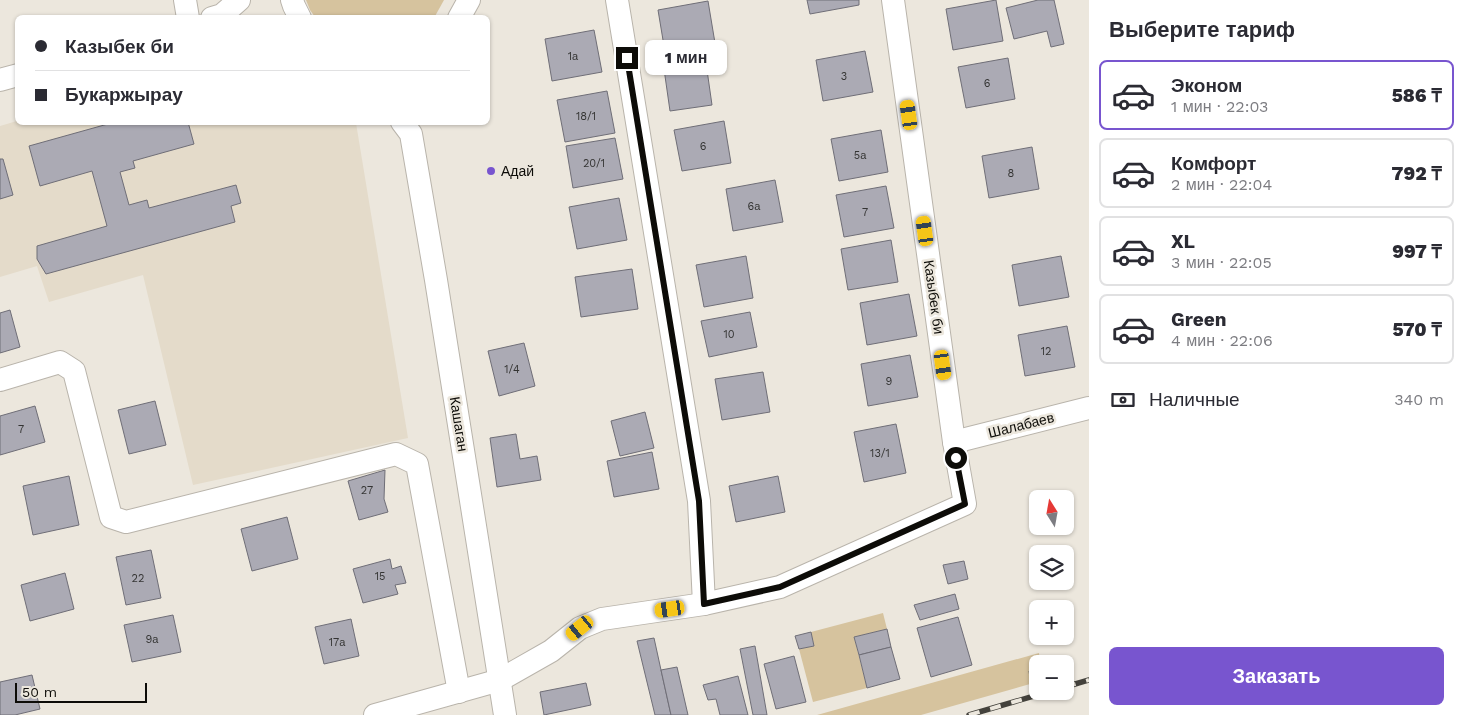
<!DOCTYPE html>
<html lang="ru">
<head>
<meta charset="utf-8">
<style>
  body { margin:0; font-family:"Work Sans",sans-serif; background:#f7f7f7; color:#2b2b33; height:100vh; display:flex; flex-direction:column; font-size:19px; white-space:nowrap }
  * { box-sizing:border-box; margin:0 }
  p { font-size:16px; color:#7c7c81 }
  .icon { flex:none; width:28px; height:28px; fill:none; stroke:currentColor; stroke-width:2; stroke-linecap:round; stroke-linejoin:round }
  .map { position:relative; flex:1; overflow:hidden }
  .panel { display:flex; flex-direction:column; background:#fff; width:375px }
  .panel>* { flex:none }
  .hud { position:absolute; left:15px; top:15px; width:475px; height:110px; border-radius:8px; box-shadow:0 1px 4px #0004; display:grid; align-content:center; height:110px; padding:0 20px; background:#fff }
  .needle { width:32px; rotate:349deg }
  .tools { position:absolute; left:1029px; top:490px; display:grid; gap:10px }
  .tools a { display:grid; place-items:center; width:45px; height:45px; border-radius:8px; background:#fff; box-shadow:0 1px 4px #0004; font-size:25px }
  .scale { position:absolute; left:15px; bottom:12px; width:132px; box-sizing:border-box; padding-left:5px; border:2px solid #0d0c08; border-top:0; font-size:14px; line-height:18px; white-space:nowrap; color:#0d0c08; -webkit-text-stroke:4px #ece7dd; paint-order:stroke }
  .end { position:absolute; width:22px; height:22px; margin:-11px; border:6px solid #0d0c08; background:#fff; box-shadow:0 0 0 2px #fff }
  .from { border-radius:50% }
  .bubble { position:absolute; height:35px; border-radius:8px; background:#fff; box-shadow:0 1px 4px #0004; font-size:16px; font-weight:800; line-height:35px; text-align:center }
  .car { position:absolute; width:15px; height:30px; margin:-15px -8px; border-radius:6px; box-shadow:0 0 4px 1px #0007; background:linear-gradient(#f5c518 24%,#345 0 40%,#f5c518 0 76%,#345 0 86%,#f5c518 0) }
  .hud b { display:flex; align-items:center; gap:18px; height:48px; font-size:19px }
  .hud b+b { border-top:1px solid #e1e1e2 }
  .hud i { width:12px; height:12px; background:#2b2b33 }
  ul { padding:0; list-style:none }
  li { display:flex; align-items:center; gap:15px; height:70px; margin:0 10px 8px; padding:0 10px; border:2px solid #e1e1e2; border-radius:8px }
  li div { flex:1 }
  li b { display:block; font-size:19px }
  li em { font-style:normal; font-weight:800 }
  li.on { border-color:#7855cf }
  li>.icon { width:45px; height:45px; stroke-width:1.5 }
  h2 { padding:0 20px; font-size:22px; line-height:60px }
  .pay { display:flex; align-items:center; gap:12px; height:55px; padding:0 20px; font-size:19px }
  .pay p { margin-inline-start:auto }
  .button { display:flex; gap:10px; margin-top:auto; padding:10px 20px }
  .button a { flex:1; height:58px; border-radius:8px; background:#7855cf; color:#fff; font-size:20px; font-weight:800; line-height:58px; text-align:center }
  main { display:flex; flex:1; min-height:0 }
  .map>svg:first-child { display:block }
  .built { fill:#e4dbca }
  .green { fill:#d6c39e }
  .building { fill:#abaab4; stroke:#6f6e77 }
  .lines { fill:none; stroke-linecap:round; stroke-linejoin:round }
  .minor-casing { stroke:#b9b4ab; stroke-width:24 }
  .minor { stroke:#fff; stroke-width:22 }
  .rail-casing { stroke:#44423c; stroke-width:5.5 }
  .rail { stroke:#ece7dd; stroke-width:4; stroke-dasharray:11; stroke-linecap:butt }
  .route { stroke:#0d0c08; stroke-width:6 }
  .poi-dot { fill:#7855cf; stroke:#ece7dd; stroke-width:2 }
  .labels { text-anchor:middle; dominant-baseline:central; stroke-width:5; stroke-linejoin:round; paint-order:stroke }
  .number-label { font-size:11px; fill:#343433 }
  .poi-label { font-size:14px; fill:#0d0c08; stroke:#ece7dd; text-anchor:start }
  .street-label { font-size:14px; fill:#0d0c08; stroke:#ece7dd }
</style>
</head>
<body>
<main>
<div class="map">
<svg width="1089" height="715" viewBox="0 0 1089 715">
  <rect width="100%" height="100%" fill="#ece7dd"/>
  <polygon class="built" points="17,121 356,123 408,438 193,485 143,275 49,302 37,266 0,277 0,126"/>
  <g class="green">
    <polygon points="306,0 444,0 434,18 315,17 310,10"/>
    <polygon points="883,613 887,629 854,637 867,688 813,702 799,649 814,646 811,632"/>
    <polygon points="1039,653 1040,664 1038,664 1037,682 921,715 817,715"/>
  </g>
  <g class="building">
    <polygon points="807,0 859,0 859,5 810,14"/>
    <polygon points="996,0 1003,41 953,50 946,9"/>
    <polygon points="1038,0 1054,0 1064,44 1051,47 1047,31 1014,39 1006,8"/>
    <polygon points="708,1 715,43 665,52 658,10"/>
    <polygon points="594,30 602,72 552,81 545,39"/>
    <polygon points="865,51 873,92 823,101 816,60"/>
    <polygon points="705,56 712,105 670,111 663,62"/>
    <polygon points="1008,58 1015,99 966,108 958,67"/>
    <polygon points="607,91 615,133 565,142 557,100"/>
    <polygon points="724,121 731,163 682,171 674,130"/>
    <polygon points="115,122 188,122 194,144 133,161 135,168 120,172 129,205 147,200 149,208 236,185 241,203 231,206 235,222 46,274 37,259 37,246 107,226 92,171 40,186 29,146"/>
    <polygon points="881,130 888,172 839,181 831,139"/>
    <polygon points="615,138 623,179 573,188 566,146"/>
    <polygon points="1032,147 1039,189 989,198 982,156"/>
    <polygon points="0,159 3,159 13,195 0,199"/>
    <polygon points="775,180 783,222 733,231 726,189"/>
    <polygon points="886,186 894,228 844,237 836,195"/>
    <polygon points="619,198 627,240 577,249 569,207"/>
    <polygon points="891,240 898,282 848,290 841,249"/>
    <polygon points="746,256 753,298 704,307 696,265"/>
    <polygon points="1061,256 1069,297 1019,306 1012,265"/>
    <polygon points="632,269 638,309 581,317 575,277"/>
    <polygon points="909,294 917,336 867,345 860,303"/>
    <polygon points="10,310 20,347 0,353 0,313"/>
    <polygon points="750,312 757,347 709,357 701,321"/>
    <polygon points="1067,326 1075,367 1025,376 1018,335"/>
    <polygon points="524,343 535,386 499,396 488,351"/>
    <polygon points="910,355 918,397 868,406 861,364"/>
    <polygon points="763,372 770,412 722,420 715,379"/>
    <polygon points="155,401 166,445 129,454 118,410"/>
    <polygon points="35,406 45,442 0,455 0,416"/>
    <polygon points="645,412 654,448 620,456 611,421"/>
    <polygon points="896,424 906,473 864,482 854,432"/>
    <polygon points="516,434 520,459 537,456 541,480 497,487 490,438"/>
    <polygon points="652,452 659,489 614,497 607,461"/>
    <polygon points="385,470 384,499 388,512 359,520 348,481"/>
    <polygon points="69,476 79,525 33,535 23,486"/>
    <polygon points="778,476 785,512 736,522 729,486"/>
    <polygon points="287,517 298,559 252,571 241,529"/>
    <polygon points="151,550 161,598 126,605 116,557"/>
    <polygon points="390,559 392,569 401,566 406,583 395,585 398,594 363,603 353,569"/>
    <polygon points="964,561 968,579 948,584 943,565"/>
    <polygon points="65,573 74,609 30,621 21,585"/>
    <polygon points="955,594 959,609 920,620 914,605"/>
    <polygon points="173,615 181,652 132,662 124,625"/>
    <polygon points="958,617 972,665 931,677 917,628"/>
    <polygon points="351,619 359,656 324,664 315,627"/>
    <polygon points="887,629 891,647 859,655 854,637"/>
    <polygon points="811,632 814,646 799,649 795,636"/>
    <polygon points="654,638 661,670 671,715 655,715 637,641"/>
    <polygon points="755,646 767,715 753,715 740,649"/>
    <polygon points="891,647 900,679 867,688 859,655"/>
    <polygon points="794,656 806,702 776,709 764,664"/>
    <polygon points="677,667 688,715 671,715 661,670"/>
    <polygon points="1038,669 1038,682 1031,684 1029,671"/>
    <polygon points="32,675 40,709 15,715 0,715 0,682"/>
    <polygon points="738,676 748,715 720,715 716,699 708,700 703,685"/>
    <polygon points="586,683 591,705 544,715 540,692"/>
  </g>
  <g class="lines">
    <g class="minor-casing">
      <g id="minor">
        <polyline points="185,0 188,18"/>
        <polyline points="292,0 294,6 300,18"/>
        <polyline points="617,0 699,501 704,604"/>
        <polyline points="212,18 222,15 239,0"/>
        <polyline points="459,18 469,0"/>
        <polyline points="0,80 18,75"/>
        <polyline points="402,122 411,134 436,280 505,715"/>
        <polyline points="0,380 60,362 74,371 111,517 126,522 396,454 417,464 459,692"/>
        <polyline points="954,442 1089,408"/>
        <polyline points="375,715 500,680 551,651 580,628 602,619 704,604 780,587 965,504 954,442 893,0"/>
      </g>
    </g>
    <use href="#minor" class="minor"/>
    <g class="rail-casing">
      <g id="rail">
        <polyline points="1065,687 1089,680"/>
        <polyline points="969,715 1051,691"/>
      </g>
    </g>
    <use href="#rail" class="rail"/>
  </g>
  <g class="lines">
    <polyline class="route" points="627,58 699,501 704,604 780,587 965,504 956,458"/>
  </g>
  <circle class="poi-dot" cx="491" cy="171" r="5"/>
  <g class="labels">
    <g class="number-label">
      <text x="573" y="56">1а</text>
      <text x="844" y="76">3</text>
      <text x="987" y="83">6</text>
      <text x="586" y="116">18/1</text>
      <text x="703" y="146">6</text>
      <text x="860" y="155">5а</text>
      <text x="594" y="163">20/1</text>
      <text x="1011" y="173">8</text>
      <text x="754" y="206">6а</text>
      <text x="865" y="212">7</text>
      <text x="729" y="334">10</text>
      <text x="1046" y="351">12</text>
      <text x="512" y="369">1/4</text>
      <text x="889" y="381">9</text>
      <text x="21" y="429">7</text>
      <text x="880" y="453">13/1</text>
      <text x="367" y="490">27</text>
      <text x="380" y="576">15</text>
      <text x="138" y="578">22</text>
      <text x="152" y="639">9а</text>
      <text x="337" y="642">17а</text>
    </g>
    <g class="poi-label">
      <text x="501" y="171">Адай</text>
    </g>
    <g class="street-label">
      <text transform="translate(934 297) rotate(82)">Казыбек би</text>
      <text transform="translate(459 424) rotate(81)">Кашаган</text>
      <text transform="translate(1021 425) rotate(-14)">Шалабаев</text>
    </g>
  </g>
</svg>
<div class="tools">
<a><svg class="needle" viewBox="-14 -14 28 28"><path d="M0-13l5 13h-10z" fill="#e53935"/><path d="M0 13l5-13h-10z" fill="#7c7c81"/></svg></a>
<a><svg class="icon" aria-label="layers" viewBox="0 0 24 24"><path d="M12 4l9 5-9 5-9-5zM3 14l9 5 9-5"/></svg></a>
<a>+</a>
<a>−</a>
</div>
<div class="scale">50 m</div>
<i class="end from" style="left:956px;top:458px"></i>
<i class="end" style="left:627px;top:58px"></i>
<div class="bubble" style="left:645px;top:40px;width:82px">1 мин</div>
<i class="car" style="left:909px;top:115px;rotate:352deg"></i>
<i class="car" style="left:925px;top:231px;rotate:352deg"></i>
<i class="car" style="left:943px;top:365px;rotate:172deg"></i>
<i class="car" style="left:670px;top:609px;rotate:262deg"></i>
<i class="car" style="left:580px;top:628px;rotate:231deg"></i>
<div class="hud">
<b><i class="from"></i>Казыбек би</b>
<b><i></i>Букаржырау</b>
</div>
</div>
<section class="panel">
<h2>Выберите тариф</h2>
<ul>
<li class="on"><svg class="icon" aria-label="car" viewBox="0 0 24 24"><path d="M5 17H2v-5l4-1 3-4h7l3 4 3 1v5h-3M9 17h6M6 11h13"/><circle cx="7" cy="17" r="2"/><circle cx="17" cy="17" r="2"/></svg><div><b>Эконом</b><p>1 мин · 22:03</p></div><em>586 ₸</em></li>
<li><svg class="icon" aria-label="car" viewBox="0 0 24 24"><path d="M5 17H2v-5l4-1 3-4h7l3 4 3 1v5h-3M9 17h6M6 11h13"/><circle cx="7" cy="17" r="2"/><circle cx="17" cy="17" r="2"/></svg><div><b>Комфорт</b><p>2 мин · 22:04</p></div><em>792 ₸</em></li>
<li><svg class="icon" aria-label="car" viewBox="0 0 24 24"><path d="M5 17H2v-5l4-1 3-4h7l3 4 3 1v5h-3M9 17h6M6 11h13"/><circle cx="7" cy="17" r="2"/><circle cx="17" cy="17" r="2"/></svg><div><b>XL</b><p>3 мин · 22:05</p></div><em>997 ₸</em></li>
<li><svg class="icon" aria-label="car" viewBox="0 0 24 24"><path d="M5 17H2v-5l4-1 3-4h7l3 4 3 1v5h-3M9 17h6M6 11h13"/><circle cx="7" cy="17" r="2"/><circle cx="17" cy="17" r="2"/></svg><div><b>Green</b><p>4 мин · 22:06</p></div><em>570 ₸</em></li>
</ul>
<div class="pay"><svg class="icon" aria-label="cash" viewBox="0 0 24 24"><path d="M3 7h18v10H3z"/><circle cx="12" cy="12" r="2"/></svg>Наличные<p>340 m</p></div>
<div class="button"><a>Заказать</a></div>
</section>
</main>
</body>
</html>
